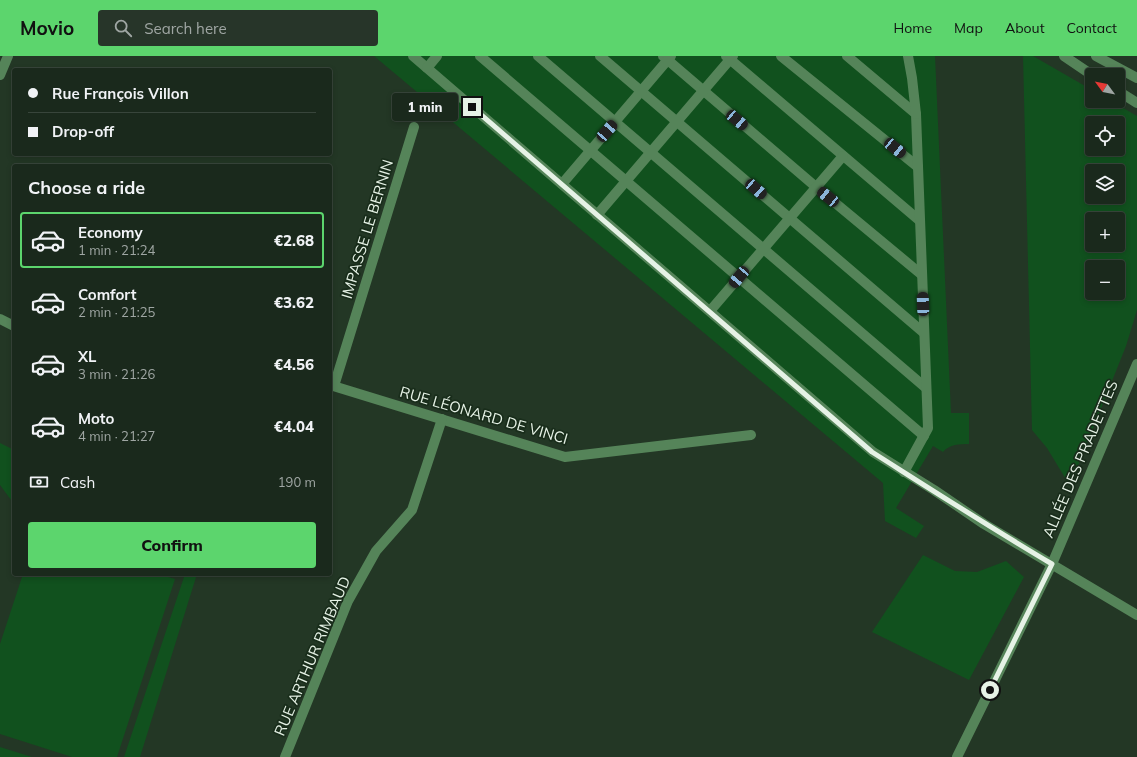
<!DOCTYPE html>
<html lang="en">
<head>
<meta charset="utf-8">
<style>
  body { margin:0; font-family:Mulish,sans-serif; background:#273529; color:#f1f3f6; height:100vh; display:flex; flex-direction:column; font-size:15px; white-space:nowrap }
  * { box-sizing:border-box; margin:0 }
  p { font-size:13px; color:#9fa6a3 }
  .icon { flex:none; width:22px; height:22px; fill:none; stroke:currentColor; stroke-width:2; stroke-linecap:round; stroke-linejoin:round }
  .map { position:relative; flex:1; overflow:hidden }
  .drawer { position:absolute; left:12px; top:108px; width:320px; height:412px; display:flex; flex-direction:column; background:#1a291c; border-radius:4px; box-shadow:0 2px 6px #0003,0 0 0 1px #38453b }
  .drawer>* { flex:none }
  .guide { position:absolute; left:12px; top:12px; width:320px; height:88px; border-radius:4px; box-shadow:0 2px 6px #0003,0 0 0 1px #38453b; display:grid; align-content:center; height:88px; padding:0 16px; background:#1a291c }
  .needle { width:26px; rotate:302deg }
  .buttons { position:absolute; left:1085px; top:12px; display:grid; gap:8px }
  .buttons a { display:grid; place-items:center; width:40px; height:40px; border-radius:4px; background:#1a291c; box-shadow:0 2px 6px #0003,0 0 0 1px #38453b; font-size:20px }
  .end { position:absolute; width:18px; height:18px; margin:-9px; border:5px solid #e6f2e6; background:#111; box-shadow:0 0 0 2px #111 }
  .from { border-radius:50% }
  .bubble { position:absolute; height:28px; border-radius:4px; background:#1a291c; box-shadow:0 2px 6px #0003,0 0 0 1px #38453b; font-size:13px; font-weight:800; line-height:28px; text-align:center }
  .car { position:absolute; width:12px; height:24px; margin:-12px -6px; border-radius:5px; box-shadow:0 0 3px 1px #0007; background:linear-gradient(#222 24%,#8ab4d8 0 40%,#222 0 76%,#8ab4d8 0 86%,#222 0) }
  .guide b { display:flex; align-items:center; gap:14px; height:38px; font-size:15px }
  .guide b+b { border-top:1px solid #38453b }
  .guide i { width:10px; height:10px; background:#f1f3f6 }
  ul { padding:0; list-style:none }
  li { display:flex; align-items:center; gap:12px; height:56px; margin:0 8px 6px; padding:0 8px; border:2px solid transparent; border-radius:4px }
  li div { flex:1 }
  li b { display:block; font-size:15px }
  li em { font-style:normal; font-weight:800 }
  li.on { border-color:#5cd56d }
  li>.icon { width:36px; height:36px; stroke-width:1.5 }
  h2 { padding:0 16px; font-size:18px; line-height:48px }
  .pay { display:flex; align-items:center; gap:10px; height:44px; padding:0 16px; font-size:15px }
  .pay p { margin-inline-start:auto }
  .cta { display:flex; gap:8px; margin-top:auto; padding:8px 16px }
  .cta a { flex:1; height:46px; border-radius:4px; background:#5cd56d; color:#111; font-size:16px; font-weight:800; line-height:46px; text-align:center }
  header { display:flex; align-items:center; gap:24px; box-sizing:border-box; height:56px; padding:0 20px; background:#5cd56d; color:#111 }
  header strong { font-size:19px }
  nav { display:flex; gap:22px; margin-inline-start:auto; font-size:14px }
  .search { width:280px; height:36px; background:#273529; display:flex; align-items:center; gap:10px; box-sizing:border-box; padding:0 14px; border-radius:4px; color:#9fa6a3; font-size:15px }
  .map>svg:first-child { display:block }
  .green { fill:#11511e; fill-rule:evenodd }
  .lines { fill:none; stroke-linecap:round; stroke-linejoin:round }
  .minor { stroke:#558459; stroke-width:10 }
  .route { stroke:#e6f2e6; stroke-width:5 }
  .labels { text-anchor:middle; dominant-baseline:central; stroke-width:3.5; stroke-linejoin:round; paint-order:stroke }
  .street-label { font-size:15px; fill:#e6f2e6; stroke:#192d1b }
</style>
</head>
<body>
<header>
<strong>Movio</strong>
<div class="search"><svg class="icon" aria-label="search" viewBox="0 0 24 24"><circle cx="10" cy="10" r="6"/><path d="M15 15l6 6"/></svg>Search here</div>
<nav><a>Home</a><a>Map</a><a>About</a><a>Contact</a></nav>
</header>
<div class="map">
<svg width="1137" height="701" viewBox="0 0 1137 701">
  <rect width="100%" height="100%" fill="#233725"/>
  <g class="green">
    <path d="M374,0H935L951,357H969V388C959,388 950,388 943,396L933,390L896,452L924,470L916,482L885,465L883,427Z"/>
    <path d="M1023,0H1033L1092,34V45H1111L1137,60V254L1126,290L1070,430L1047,392L1032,374ZM1092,67H1118V93H1092ZM1092,115H1118V141H1092ZM1092,163H1118V189H1092ZM1092,211H1118V237H1092Z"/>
    <polygon points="0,387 14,394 14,448 0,429"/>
    <polygon points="923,499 955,515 977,516 1006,505 1024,521 969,624 872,576"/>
    <polygon points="23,518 158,518 175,523 117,701 72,701 0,678 0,588"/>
    <polygon points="185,518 197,518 140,701 124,701"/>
    <polygon points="0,691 32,701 0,701"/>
  </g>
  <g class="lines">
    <g class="minor">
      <polyline points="413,0 873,396 934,434 984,468 1137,559"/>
      <polyline points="480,0 924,380"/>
      <polyline points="538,0 926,332"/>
      <polyline points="600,0 924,277"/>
      <polyline points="663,0 816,131 922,219"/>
      <polyline points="726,0 920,165"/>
      <polyline points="781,0 918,111"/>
      <polyline points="847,0 916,58 928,372 904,416"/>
      <polyline points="908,0 912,22 916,58"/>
      <polyline points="1064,0 1092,19"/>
      <polyline points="1096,0 1137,22"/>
      <polyline points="427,12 437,0"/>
      <polyline points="0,19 8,0"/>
      <polyline points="1118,35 1137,47"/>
      <polyline points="562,128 671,0"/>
      <polyline points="597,159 733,0"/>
      <polyline points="710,255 843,100"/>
      <polyline points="0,263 14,270"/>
      <polyline points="330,329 565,401 751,379"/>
      <polyline points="334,330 414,71"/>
      <polyline points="285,701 348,545 376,495 412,454 442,363"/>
      <polyline points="957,701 1052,508 1137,308"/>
    </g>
  </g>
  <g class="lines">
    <path class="route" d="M472,51L872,396C932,434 991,472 1052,508L990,634"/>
  </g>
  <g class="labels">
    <g class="street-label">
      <text transform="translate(367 173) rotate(-73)">IMPASSE LE BERNIN</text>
      <text transform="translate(484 359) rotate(16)">RUE LÉONARD DE VINCI</text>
      <text transform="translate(1080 403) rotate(-67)">ALLÉE DES PRADETTES</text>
      <text transform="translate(312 600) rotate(-67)">RUE ARTHUR RIMBAUD</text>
    </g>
  </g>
</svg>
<div class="buttons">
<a><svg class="needle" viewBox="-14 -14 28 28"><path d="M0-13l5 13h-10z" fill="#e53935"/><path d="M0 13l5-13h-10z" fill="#9fa6a3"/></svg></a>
<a><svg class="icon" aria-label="locate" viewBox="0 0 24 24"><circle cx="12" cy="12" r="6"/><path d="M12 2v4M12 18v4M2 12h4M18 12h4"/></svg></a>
<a><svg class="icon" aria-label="layers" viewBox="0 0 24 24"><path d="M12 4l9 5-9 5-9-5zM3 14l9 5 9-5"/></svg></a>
<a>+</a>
<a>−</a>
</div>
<i class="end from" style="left:990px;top:634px"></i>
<i class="end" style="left:472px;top:51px"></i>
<div class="bubble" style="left:392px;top:37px;width:66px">1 min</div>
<i class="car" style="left:737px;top:64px;rotate:130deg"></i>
<i class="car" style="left:607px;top:75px;rotate:41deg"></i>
<i class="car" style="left:895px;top:92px;rotate:129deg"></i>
<i class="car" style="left:756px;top:133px;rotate:131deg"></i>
<i class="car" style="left:828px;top:141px;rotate:309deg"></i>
<i class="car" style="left:739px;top:221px;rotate:220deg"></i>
<i class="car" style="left:923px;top:248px;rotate:358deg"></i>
<div class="guide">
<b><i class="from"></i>Rue François Villon</b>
<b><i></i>Drop-off</b>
</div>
<section class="drawer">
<h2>Choose a ride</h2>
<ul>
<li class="on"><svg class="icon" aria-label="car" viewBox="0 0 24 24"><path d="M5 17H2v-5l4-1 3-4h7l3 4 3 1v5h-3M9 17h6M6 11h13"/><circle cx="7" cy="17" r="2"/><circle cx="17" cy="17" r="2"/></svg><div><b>Economy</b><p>1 min · 21:24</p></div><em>€2.68</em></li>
<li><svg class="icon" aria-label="car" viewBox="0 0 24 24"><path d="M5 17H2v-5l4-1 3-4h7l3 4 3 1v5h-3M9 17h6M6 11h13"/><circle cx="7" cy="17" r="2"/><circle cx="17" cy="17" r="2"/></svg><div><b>Comfort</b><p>2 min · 21:25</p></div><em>€3.62</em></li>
<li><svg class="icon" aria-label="car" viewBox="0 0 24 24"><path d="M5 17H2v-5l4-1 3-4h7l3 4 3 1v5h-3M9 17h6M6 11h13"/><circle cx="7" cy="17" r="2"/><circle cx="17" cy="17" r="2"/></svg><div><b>XL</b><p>3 min · 21:26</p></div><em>€4.56</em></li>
<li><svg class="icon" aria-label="car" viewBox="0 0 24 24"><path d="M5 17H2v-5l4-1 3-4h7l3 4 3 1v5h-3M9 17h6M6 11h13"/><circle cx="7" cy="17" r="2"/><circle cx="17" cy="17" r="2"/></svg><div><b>Moto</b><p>4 min · 21:27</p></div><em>€4.04</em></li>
</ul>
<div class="pay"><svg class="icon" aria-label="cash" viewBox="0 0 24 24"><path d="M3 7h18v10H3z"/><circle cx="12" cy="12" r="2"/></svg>Cash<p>190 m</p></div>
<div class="cta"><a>Confirm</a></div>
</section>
</div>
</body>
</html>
